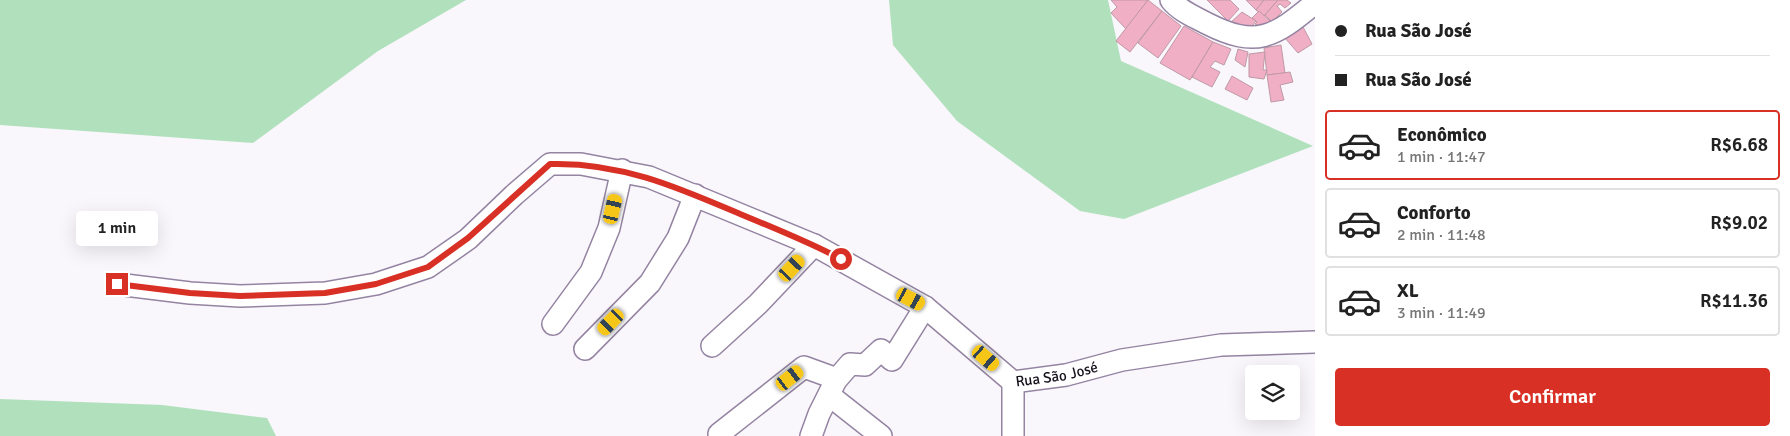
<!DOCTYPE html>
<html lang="pt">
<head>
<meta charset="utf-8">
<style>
  body { margin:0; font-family:Signika,sans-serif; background:#f2f2f2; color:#222; height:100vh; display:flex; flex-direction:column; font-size:19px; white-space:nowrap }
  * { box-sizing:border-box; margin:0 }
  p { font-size:16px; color:#767676 }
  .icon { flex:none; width:28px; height:28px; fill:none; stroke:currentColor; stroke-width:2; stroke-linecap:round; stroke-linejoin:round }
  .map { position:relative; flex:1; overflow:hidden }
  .details { display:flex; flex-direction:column; background:#fff; width:475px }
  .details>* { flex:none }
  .hud { display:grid; align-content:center; height:110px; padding:0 20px; background:#fff }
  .buttons { position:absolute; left:1245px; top:365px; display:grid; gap:10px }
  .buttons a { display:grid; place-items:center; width:55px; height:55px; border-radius:5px; background:#fff; box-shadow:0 5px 20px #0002; font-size:25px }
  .end { position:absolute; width:22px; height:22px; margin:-11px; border:6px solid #d93025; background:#fff; box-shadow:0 0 0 2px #fff }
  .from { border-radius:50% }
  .bubble { position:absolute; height:35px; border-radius:5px; background:#fff; box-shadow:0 5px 20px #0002; font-size:16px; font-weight:600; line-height:35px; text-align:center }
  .car { position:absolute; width:15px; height:30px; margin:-15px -8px; border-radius:6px; box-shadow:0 0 4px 1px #0007; background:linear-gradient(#f5c518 24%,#345 0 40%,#f5c518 0 76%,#345 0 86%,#f5c518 0) }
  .hud b { display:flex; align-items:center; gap:18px; height:48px; font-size:19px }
  .hud b+b { border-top:1px solid #e0e0e0 }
  .hud i { width:12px; height:12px; background:#222 }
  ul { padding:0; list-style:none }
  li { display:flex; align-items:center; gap:15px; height:70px; margin:0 10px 8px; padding:0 10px; border:2px solid #e0e0e0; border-radius:5px }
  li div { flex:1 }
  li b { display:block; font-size:19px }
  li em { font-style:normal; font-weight:600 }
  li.active { border-color:#d93025 }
  li>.icon { width:45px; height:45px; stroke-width:1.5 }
  .action { display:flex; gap:10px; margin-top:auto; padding:10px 20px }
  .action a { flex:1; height:58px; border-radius:5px; background:#d93025; color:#fff; font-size:20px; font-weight:600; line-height:58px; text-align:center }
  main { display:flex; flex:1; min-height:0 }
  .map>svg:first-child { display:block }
  .green { fill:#b0e1bc }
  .building { fill:#f1afc5; stroke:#bf99a5 }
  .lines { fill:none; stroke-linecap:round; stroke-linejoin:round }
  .minor-casing { stroke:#9484a2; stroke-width:24 }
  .minor { stroke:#fff; stroke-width:21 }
  .route { stroke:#d93025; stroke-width:6 }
  .labels { text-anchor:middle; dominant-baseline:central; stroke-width:4; stroke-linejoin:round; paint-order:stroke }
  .street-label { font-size:15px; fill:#17111c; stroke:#fff }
</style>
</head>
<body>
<main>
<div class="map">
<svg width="1315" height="436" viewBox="0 0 1315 436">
  <rect width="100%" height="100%" fill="#f9f6fc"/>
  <g class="green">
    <polygon points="0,0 466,0 378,51 253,143 0,125"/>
    <polygon points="889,0 1108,0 1121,61 1313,146 1124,219 1080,211 957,121 893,45"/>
    <polygon points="0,399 162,405 267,418 276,436 0,436"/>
  </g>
  <g class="building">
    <polygon points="1111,0 1148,0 1126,29 1111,13 1117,7"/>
    <polygon points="1148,0 1162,11 1130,52 1116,41"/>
    <polygon points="1207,0 1230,0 1239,9 1228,21"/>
    <polygon points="1246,0 1264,0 1256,10"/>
    <polygon points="1264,0 1278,0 1264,16 1256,10"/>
    <polygon points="1278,0 1287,0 1291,3 1285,8 1280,4 1277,6 1282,12 1272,22 1265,15"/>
    <polygon points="1162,11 1181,26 1158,58 1138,43"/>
    <polygon points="1259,11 1271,22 1265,28 1255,24 1257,22 1252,18"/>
    <polygon points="1242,12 1256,21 1249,30 1229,24"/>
    <polygon points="1184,26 1213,42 1190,80 1160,63"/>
    <polygon points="1303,27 1312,44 1298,53 1285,38"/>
    <polygon points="1213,42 1231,49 1224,65 1215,61 1210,67 1220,72 1212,87 1192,77"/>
    <polygon points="1281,45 1285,73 1267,75 1264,48"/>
    <polygon points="1238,49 1248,52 1245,67 1235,60"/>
    <polygon points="1265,52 1263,70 1267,70 1264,79 1249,77 1249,54"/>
    <polygon points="1290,72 1293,82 1280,85 1284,100 1271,102 1267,75"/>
    <polygon points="1232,76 1253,88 1247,100 1225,89"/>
  </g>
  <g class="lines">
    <g class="minor-casing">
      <g id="minor">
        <path d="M1171,0C1180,11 1193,16 1206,23C1257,49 1274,37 1315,3"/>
        <path id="s1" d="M117,284L190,293L240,296L325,293L376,284L428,267L468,239L514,195L550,164H581L649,177L814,245L925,307L1013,382L1066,375L1122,360L1221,345L1315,342"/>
        <polyline points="553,324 591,272 609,228 622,170"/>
        <polyline points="712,346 758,304 814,245"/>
        <polyline points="585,349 650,283 678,238 695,195"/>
        <polyline points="1013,382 1013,436"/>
        <polyline points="829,395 881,436"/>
        <polyline points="719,434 804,367 837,379 850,364 865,365 881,350 892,360 925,307"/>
        <polyline points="811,436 819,414 835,382"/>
      </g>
    </g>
    <use href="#minor" class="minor"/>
  </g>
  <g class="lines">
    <path class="route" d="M117,284L190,293L240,296L325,293L376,284L428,267L468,238L550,164C620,162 677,187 740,214C774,228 809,242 841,259"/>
  </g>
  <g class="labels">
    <g class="street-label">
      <text stroke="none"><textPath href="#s1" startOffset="1041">Rua São José</textPath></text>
    </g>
  </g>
</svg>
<div class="buttons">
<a><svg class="icon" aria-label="layers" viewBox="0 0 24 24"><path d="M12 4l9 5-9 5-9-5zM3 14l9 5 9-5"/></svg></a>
</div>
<i class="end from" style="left:841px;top:259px"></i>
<i class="end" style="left:117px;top:284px"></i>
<div class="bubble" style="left:76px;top:211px;width:82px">1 min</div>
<i class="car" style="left:613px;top:209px;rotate:13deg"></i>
<i class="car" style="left:792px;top:268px;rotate:43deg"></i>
<i class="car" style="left:911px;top:299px;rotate:118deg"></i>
<i class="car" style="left:611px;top:322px;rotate:224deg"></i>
<i class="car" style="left:986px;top:358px;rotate:131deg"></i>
<i class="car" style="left:790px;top:378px;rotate:52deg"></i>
</div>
<section class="details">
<div class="hud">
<b><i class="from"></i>Rua São José</b>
<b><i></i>Rua São José</b>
</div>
<ul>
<li class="active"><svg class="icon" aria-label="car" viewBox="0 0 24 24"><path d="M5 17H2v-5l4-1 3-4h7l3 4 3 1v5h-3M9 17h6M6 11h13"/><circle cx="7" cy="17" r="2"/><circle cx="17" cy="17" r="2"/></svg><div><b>Econômico</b><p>1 min · 11:47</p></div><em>R$6.68</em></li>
<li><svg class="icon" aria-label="car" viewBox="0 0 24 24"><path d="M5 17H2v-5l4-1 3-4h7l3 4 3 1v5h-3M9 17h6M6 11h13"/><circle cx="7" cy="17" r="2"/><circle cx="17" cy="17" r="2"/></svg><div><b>Conforto</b><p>2 min · 11:48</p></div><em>R$9.02</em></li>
<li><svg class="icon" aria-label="car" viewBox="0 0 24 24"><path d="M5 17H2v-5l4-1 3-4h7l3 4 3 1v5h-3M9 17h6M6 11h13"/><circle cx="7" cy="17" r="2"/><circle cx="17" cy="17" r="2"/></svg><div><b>XL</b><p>3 min · 11:49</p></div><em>R$11.36</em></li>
</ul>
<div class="action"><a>Confirmar</a></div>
</section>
</main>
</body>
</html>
